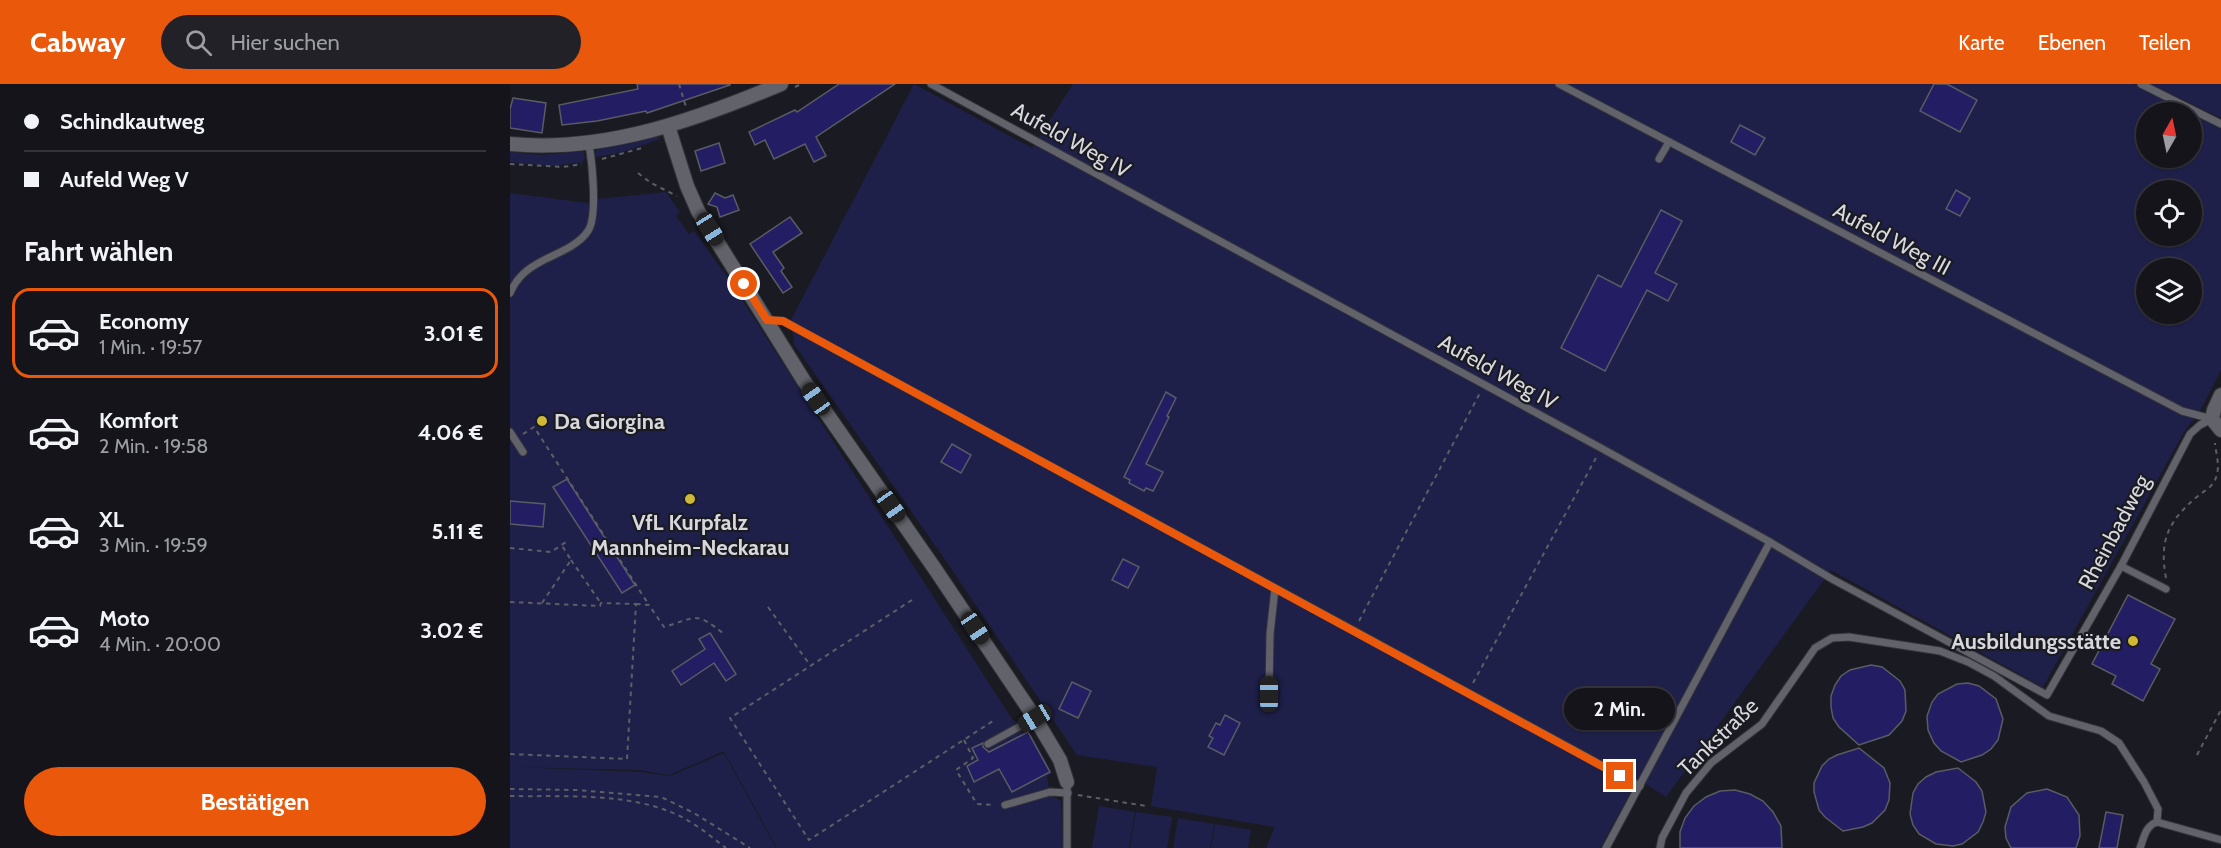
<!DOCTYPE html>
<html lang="de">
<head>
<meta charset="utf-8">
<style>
  body { margin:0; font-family:Cabin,sans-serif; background:#212127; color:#f1f3f6; height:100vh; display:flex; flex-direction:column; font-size:22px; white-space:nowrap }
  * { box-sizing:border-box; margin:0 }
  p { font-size:20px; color:#9d9ea2 }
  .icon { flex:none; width:33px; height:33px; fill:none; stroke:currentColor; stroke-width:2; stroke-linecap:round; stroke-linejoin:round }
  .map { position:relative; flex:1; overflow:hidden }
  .panel { display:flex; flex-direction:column; background:#14141a; width:510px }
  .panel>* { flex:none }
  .guide { display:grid; align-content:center; height:132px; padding:0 24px; background:#14141a }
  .needle { width:39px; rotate:9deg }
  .buttons { position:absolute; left:1626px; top:18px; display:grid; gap:12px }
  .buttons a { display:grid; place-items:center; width:66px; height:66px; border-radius:50%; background:#14141a; box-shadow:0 2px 4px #0004,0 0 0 2px #333339; font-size:30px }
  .end { position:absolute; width:27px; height:27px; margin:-14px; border:8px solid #ea580c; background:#fff; box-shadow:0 0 0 3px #fff }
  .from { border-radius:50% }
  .bubble { position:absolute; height:42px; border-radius:21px; background:#14141a; box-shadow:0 2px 4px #0004,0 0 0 2px #333339; font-size:20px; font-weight:700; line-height:42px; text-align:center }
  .car { position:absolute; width:18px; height:36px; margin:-18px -9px; border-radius:8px; box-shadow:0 0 4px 2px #0007; background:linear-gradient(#222 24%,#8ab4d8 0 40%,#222 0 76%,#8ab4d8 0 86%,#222 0) }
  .guide b { display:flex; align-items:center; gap:21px; height:57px; font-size:22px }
  .guide b+b { border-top:2px solid #333339 }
  .guide i { width:15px; height:15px; background:#f1f3f6 }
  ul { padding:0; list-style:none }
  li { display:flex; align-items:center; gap:18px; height:90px; margin:0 12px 9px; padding:0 12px; border:3px solid transparent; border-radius:18px }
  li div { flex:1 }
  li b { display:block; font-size:22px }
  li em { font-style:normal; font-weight:700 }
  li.on { border-color:#ea580c }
  li>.icon { width:54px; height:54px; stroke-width:1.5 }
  h2 { padding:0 24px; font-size:27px; line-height:72px }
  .button { display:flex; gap:12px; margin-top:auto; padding:12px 24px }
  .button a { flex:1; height:69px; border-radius:36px; background:#ea580c; color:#fff; font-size:24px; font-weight:700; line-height:69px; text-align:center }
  header { display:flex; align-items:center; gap:36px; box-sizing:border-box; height:84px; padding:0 30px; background:#ea580c; color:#fff }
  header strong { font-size:28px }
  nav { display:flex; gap:33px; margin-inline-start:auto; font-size:21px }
  .search { width:420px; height:54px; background:#212127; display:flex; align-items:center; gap:15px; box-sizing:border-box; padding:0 21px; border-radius:33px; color:#9d9ea2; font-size:22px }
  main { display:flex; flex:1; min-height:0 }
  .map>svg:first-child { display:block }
  .green { fill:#1f204a; fill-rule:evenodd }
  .building { fill:#231e63; stroke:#5a5b63; stroke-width:1.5 }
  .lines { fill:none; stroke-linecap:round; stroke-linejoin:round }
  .service-casing { stroke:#343439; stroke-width:9 }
  .minor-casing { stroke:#343439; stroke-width:16 }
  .path { stroke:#5e5e65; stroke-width:2; stroke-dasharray:4.5 4.5; stroke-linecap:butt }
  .service { stroke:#61626a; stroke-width:7 }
  .minor { stroke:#61626a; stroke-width:14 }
  .route { stroke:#ea580c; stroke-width:8 }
  .poi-dot { fill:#cfb837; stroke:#1a1b22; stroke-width:2 }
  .labels { text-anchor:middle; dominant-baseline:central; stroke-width:4.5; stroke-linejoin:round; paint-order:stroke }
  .street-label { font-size:22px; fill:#d7d7dc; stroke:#1a1b22 }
  .poi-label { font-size:22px; font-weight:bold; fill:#d7d7dc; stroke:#1a1b22; text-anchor:start }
</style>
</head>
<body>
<header>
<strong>Cabway</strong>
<div class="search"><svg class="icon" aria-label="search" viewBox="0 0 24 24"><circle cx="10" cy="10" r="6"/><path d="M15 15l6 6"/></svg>Hier suchen</div>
<nav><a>Karte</a><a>Ebenen</a><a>Teilen</a></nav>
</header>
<main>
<section class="panel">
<div class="guide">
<b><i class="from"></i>Schindkautweg</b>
<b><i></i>Aufeld Weg V</b>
</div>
<h2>Fahrt wählen</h2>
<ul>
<li class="on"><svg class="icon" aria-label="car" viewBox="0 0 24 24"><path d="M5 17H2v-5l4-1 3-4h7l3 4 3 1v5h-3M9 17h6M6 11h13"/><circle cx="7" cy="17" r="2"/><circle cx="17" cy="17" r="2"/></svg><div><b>Economy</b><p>1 Min. · 19:57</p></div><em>3.01 €</em></li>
<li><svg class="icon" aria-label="car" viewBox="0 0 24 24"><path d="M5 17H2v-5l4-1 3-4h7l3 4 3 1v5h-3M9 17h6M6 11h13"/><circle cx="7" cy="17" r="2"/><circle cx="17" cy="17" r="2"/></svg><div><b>Komfort</b><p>2 Min. · 19:58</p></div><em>4.06 €</em></li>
<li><svg class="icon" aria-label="car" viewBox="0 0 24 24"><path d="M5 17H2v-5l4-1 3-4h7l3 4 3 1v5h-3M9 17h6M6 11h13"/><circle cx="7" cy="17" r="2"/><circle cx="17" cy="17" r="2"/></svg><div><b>XL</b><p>3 Min. · 19:59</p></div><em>5.11 €</em></li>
<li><svg class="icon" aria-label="car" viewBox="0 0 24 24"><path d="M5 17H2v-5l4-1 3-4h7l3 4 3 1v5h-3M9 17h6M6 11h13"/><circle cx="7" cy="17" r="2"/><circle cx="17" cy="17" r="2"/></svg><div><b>Moto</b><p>4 Min. · 20:00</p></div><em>3.02 €</em></li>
</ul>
<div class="button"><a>Bestätigen</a></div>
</section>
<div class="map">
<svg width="1711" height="764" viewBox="0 0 1711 764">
  <rect width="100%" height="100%" fill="#1a1b22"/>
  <g class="green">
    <path d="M404,0L522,64L563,0H1623L1680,28H1636V74H1682V29L1711,44V286L1691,325L1674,348L1533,603L1321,486L1156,713L1128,695L1090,764H756L765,743L641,722L647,683L567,671L436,477L284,260L281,236ZM1636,106H1682V152H1636ZM1636,184H1682V230H1636Z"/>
    <polygon points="1641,0 1711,0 1711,34"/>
    <polygon points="148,52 150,55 113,68 86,73 85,69 88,64"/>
    <polygon points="73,67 75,73 73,78 42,82 0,78 0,68 32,71"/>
    <path d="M156,108L170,128L166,132L179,150L184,147L220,197L500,632L504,637C520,640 534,675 542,689L537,693L540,711L551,717L553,764H267L214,667L159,691L130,686L3,683L130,688L160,692L214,669L266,764H0V109L77,119L88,115Z"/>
    <polygon points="589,722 625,728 619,764 582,764"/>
    <polygon points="626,728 662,733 657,764 620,764"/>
    <polygon points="668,734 704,740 700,764 663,764"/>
    <polygon points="705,740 741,746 738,764 701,764"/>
  </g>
  <g class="building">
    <polygon points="127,0 220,0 220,1 137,29 136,27 87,37 52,41 49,21 128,5"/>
    <polygon points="329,0 385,0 306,53 316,72 304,78 295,60 264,75 255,56 245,61 239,48 285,26 287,28"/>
    <polygon points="1424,0 1437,0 1467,16 1450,48 1410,27"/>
    <polygon points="3,14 36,19 32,49 0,44 0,25"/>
    <polygon points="1230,41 1255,54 1245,71 1221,58"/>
    <polygon points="209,59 215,79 191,87 185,67"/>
    <polygon points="1446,106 1460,114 1450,132 1436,125"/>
    <polygon points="205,109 215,114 223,111 229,126 210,133 207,123 198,120"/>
    <polygon points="1151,126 1172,137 1145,189 1167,200 1158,217 1137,206 1095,287 1051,264 1088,191 1111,203"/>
    <polygon points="280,133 292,149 263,168 274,184 271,187 282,203 273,209 240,160"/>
    <polygon points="656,308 666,314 657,332 659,333 636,380 653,388 643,407 636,404 634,407 619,399 620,396 614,393"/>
    <polygon points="442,360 461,371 451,389 431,378"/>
    <polygon points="57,395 125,501 112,509 43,403"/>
    <polygon points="0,417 35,420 33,443 0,440"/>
    <polygon points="613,475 629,483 618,504 602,496"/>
    <polygon points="1618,511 1665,535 1641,580 1650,585 1633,617 1602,600 1606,592 1582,580"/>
    <polygon points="200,549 226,590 216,597 204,579 171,601 162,587 195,565 189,555"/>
    <polygon points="1361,581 1372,583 1390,597 1395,606 1396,627 1392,637 1379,651 1349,661 1329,643 1323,634 1321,623 1321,612 1325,601 1331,592 1340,586"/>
    <polygon points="562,598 581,607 568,634 549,625"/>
    <polygon points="1458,599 1469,602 1486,615 1493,635 1488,656 1481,665 1472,671 1451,678 1431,667 1424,659 1418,646 1417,632 1422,618 1428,610 1447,600"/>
    <polygon points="715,631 730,639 714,671 698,663 703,654 699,652 706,639 710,641"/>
    <polygon points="518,648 540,688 502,708 489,685 464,698 457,682 468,676 462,664 473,659 473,663 479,668"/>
    <polygon points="1349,664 1374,684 1380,699 1379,716 1375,726 1362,739 1353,743 1333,747 1315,733 1309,726 1304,708 1304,699 1312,682 1319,675 1327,671"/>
    <polygon points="1448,684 1466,698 1472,707 1476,728 1473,738 1468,748 1452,760 1443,762 1426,760 1409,750 1403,741 1400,730 1403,709 1408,700 1416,693 1426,688"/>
    <polygon points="1537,705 1557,713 1569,731 1570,752 1566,764 1501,764 1496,754 1495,743 1501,723 1517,709"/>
    <polygon points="1225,706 1240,710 1253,717 1263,728 1271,742 1272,764 1170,764 1170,748 1175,734 1184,722 1196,713 1210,707"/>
    <polygon points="1596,728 1613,731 1607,764 1589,764"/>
  </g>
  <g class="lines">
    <g class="service-casing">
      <g id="service">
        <polyline points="421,0 1091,364 1260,458 1322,495 1537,611 1611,482 1680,350 1690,341 1702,335"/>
        <polyline points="1049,0 1672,327 1702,335"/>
        <polyline points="1631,0 1711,40"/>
        <polyline points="1149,75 1159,58"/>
        <path d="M0,209C7,193 17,185 32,177C47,169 68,162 78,147C88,132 82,78 79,60"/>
        <polyline points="257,236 273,237 1130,702"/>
        <polyline points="0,348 13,368"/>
        <polyline points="1611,482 1656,505"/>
        <polyline points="759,610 760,550 765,504"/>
        <polyline points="478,660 525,634"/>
        <polyline points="495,721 540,708 558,709"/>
        <polyline points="1647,738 1711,756"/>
        <polyline points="557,764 557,698"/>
        <polyline points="1096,764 1260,458"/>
        <polyline points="1150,764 1152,754 1176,709 1201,679 1252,640 1305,564 1322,554 1339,553 1430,567 1458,578 1484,592 1539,632 1591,647 1609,659 1634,698 1648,725 1647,738"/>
        <path d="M1630,764C1634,754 1635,742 1647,738"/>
      </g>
    </g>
    <g class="minor-casing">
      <g id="minor">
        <polyline points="158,42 177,102 188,127 294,297 425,485 525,634 550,676 557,698"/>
        <path d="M0,60C95,69 185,36 271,0"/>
        <polyline points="1711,311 1704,326 1702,335 1711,346"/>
      </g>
    </g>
    <g class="path">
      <polyline points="169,0 176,23"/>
      <polyline points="285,3 291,0"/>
      <polyline points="92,75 132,64"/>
      <polyline points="0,80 53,83 72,80"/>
      <polyline points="128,89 141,99 167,112"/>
      <polyline points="13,350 24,343 139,521"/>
      <polyline points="0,464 41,468 59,456"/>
      <polyline points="61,476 90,518"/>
      <path d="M1656,494C1649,456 1658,437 1688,412C1694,407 1702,403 1705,396C1711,383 1706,371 1705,359"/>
      <polyline points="402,516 220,634 299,756 486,635"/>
      <polyline points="0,518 90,522 91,519 126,520 117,675 0,670"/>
      <polyline points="32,519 61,476 51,460"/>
      <path d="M126,520L139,521L154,543C188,533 185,527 214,550"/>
      <polyline points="258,523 300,581"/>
      <polyline points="849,537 970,309"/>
      <polyline points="963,599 1087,372"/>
      <polyline points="454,656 463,674 446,686 467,720 484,721"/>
      <polyline points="1687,671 1711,626"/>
      <polyline points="0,705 66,706 151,713 184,729 240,764"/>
      <polyline points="568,711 636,722"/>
      <path d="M0,712C57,713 133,707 182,739C194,746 205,756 216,764"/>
    </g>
    <use href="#service" class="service"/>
    <use href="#minor" class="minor"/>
  </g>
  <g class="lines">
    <polyline class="route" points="234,200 257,236 273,237 1110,692"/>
  </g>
  <g class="poi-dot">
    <circle cx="32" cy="337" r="6"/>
    <circle cx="180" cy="415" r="6"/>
    <circle cx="1623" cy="557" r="6"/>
  </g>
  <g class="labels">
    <g class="street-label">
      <text transform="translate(561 56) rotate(29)">Aufeld Weg IV</text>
      <text transform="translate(1382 155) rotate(28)">Aufeld Weg III</text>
      <text transform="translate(988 288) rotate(29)">Aufeld Weg IV</text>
      <text transform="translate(1604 448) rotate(-62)">Rheinbadweg</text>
      <text transform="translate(1208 653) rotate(-44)">Tankstraße</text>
    </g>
    <g class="poi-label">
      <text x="44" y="337">Da Giorgina</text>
      <text x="180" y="438" text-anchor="middle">VfL Kurpfalz<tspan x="180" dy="25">Mannheim-Neckarau</tspan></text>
      <text x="1611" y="557" text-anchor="end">Ausbildungsstätte</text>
    </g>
  </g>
</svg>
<div class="buttons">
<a><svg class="needle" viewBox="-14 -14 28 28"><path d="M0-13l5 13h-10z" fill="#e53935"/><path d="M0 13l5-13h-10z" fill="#9d9ea2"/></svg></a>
<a><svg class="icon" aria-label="locate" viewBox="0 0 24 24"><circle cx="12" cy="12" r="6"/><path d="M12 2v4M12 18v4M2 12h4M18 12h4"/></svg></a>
<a><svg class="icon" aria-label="layers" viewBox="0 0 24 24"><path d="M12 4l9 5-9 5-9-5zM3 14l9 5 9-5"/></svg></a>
</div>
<i class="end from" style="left:234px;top:200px"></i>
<i class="end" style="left:1110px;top:692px"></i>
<div class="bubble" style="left:1054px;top:604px;width:111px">2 Min.</div>
<i class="car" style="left:200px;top:145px;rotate:148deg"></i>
<i class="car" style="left:306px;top:315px;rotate:325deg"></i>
<i class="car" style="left:381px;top:422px;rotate:145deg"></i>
<i class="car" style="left:465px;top:544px;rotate:146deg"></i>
<i class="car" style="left:759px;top:610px;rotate:0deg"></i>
<i class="car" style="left:525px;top:634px;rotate:239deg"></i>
</div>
</main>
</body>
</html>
